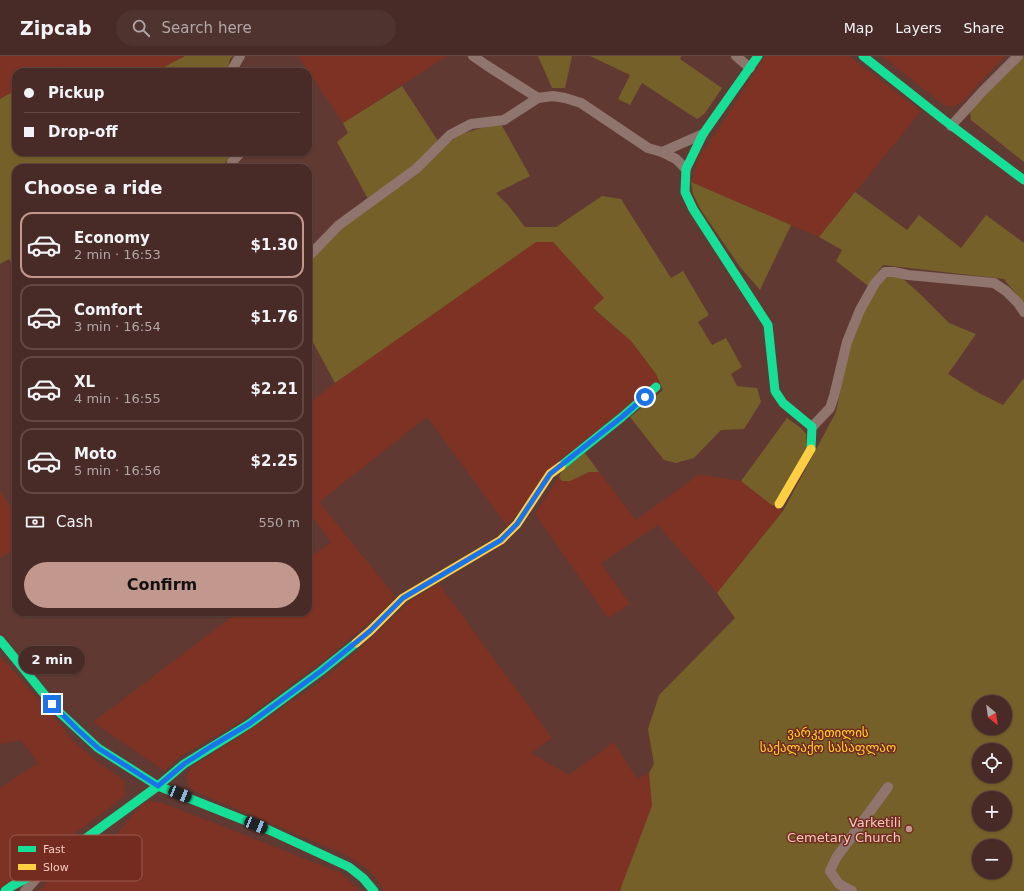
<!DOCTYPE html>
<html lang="en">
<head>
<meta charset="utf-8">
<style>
  body { margin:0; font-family:"DejaVu Sans","Noto Sans Georgian",sans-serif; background:#4f332e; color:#f1f3f6; height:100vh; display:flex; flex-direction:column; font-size:15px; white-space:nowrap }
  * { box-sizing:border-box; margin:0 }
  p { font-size:13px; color:#b1a7a7 }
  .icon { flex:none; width:22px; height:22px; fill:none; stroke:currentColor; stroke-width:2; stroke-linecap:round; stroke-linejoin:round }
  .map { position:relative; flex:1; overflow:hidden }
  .details { position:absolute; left:12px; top:108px; width:300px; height:452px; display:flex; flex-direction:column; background:#482b26; border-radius:12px; box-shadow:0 1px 3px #0004,0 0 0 1px #604743 }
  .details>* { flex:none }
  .guide { position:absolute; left:12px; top:12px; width:300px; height:88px; border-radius:12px; box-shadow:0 1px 3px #0004,0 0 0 1px #604743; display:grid; align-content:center; height:88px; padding:0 12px; background:#482b26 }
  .needle { width:26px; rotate:151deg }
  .tools { position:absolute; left:972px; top:639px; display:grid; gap:8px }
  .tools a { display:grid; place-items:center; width:40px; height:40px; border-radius:50%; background:#482b26; box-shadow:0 1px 3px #0004,0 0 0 1px #604743; font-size:20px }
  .end { position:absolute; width:18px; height:18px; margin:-9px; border:5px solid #1a73e8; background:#fff; box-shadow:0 0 0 2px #fff }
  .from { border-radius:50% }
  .bubble { position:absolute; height:28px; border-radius:14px; background:#482b26; box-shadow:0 1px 3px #0004,0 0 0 1px #604743; font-size:13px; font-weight:800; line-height:28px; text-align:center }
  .car { position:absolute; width:12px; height:24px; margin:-12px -6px; border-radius:5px; box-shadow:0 0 3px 1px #0007; background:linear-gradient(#222 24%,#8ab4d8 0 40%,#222 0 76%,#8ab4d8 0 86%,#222 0) }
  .guide b { display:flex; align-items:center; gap:14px; height:38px; font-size:15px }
  .guide b+b { border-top:1px solid #604743 }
  .guide i { width:10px; height:10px; background:#f1f3f6 }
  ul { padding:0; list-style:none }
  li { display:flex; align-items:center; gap:12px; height:66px; margin:0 8px 6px; padding:0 4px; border:2px solid #604743; border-radius:12px }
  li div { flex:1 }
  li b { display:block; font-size:15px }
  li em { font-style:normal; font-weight:800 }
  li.active { border-color:#c1978e }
  li>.icon { width:36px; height:36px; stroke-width:1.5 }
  h2 { padding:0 12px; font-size:18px; line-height:48px }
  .pay { display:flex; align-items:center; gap:10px; height:44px; padding:0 12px; font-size:15px }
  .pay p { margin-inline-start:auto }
  .cta { display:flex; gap:8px; margin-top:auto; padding:8px 12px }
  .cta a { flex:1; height:46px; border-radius:24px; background:#c1978e; color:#111; font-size:16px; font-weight:800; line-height:46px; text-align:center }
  header { display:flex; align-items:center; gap:24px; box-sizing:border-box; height:56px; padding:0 20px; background:#482b26; border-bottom:1px solid #604743 }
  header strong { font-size:19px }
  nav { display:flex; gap:22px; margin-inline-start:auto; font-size:14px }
  .search { width:280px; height:36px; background:#4f332e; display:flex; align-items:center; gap:10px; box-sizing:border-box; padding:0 14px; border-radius:22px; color:#b1a7a7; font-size:15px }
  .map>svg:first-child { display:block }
  .built { fill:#7d3224 }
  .green { fill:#75602a; fill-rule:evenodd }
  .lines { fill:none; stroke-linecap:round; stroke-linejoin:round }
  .street { stroke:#90746e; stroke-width:10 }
  .fast { stroke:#16e098; stroke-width:9 }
  .slow { stroke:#ffcf43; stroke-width:9 }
  .route { stroke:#1a73e8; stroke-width:5 }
  .poi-dot { fill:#c1978e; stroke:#732c1f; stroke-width:1.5 }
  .labels { text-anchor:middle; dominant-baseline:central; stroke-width:3; stroke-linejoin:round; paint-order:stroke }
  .park-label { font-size:13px; fill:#fed127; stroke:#732c1f }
  .poi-label { font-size:13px; fill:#f5cac0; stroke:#732c1f; text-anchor:end }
  .key { fill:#732c1f; stroke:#9a5b4f; stroke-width:1 }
  .key-label { font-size:11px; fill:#f5cac0 }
</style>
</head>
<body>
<header>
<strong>Zipcab</strong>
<div class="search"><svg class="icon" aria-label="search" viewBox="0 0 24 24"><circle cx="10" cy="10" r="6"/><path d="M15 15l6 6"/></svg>Search here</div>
<nav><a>Map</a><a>Layers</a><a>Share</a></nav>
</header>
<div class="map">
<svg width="1024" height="835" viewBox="0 0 1024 835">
  <rect width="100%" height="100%" fill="#603932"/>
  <g class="built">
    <polygon points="0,0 185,0 155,16 69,16 59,10 48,16 16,16 16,34 0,43"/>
    <polygon points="298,0 447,0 343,67"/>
    <polygon points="765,0 849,0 921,55 819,181 691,126 699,99 715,78"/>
    <polygon points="882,0 1005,0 962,46 953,51 944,49"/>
    <polygon points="536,185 553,186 604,242 593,253 631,285 656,318 659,325 555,409 507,470 427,361 319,446 395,540 386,551 333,598 242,665 178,702 164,715 93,666 238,556 308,556 308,503 331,486 308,455 308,348 335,327"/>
    <polygon points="589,416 599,416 636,464 698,419 708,420 741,425 773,450 783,455 717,537 658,469 601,507 630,548 608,562 535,458 559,421 562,425 579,421"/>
    <polygon points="0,435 16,458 16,492 0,502"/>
    <polygon points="439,528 552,682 531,697 569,719 614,686 637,723 649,717 652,750 623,826 620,835 384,835 379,826 367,812 344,798 194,735 188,729 186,720 192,711 258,668 317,628 361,592 410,545"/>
    <polygon points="0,600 51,657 73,685 95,704 124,725 125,733 124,741 36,806 25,816 0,833 0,732 38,707 21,684 0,688"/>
    <polygon points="150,745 163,747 341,817 360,835 40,835 50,822 117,778 142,748"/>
  </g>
  <g class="green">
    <polygon points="185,0 233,0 230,3 227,16 155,16"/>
    <polygon points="538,0 572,0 565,32 552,32"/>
    <polygon points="590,0 681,0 680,3 722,32 705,57 697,63 642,27 630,49 618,43 630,19"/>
    <polygon points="1024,0 1024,106 971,64 970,57 975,50"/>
    <polygon points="402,30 438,85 415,109 368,143 337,86 348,77 343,67"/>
    <polygon points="16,34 16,96 234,96 224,108 226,112 16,112 16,214 9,203 0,208 0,43"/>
    <polygon points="501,68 530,120 496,137 508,149 525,171 556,171 602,140 621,143 671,222 683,215 709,259 698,266 712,289 726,282 742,311 731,318 737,330 757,332 761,346 744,373 721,374 694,402 676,407 664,404 630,361 663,334 656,318 631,285 593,252 604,242 553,186 536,186 335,327 308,277 308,206 343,171 373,148 415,120 447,88 461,78 485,71"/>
    <polygon points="691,126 791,169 760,234 740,211 701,154 693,138"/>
    <polygon points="855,136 907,174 919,159 961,192 986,159 1024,187 1024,248 1004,223 883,209 868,230 836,205 842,194 819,181"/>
    <path d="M888,220L902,222L918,236L949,267L976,278L948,318L979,337L1003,349L1024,322V835H620L623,826L652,750L649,717L654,708L648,673L659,639L735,562L717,537L783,455L836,356L850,289L862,256L879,229ZM979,646H1005V672H979ZM979,694H1005V720H979ZM979,742H1005V768H979ZM979,790H1005V816H979Z"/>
    <polygon points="787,362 801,372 806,378 807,392 773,450 741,425"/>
    <polygon points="585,397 599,416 589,416 570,425 562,425 559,421 562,414"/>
  </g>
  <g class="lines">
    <g class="street">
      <polyline points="473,0 486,9 538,42 553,40 565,42 581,47 648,92 662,96 676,103 686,113"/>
      <polyline points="736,0 750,12"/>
      <polyline points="234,16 233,12 240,0"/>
      <polyline points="951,70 982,36 1018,0"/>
      <polyline points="662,96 703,78"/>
      <polyline points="232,106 241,96"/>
      <polyline points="308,201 339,169 416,113 450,79 471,68 504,64 538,42"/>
      <polyline points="812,371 830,352 834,340 847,286 860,254 875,227 885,216 894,216 908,219 994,227 1006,235 1018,247 1024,256"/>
      <polyline points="25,835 41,817"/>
      <polyline points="852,835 839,828 830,815 836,802 888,731"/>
    </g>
    <g class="fast">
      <polyline points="758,0 703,78 686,113 685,136 693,153 768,269 775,335 783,347 812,371 811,393"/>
      <polyline points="863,0 944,64 1024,124"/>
      <polyline points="561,410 622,361 656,331"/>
      <polyline points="0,584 58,655 98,692 158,730 269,774 349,811 363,822 374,835"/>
      <polyline points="5,835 12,830 45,812 158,730 184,708 249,668 321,615 356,587"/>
    </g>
    <g class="slow">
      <polyline points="779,448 811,393"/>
      <polyline points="356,587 370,575 403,542 501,484 517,468 550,418 561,410"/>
    </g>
  </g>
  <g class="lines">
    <polyline class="route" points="52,648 77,673 98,692 158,730 184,708 212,690 249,668 321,615 370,575 403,542 501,484 517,468 550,418 622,361 645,341"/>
  </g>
  <circle class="poi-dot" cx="909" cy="773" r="4"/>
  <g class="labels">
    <g class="park-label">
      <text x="828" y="676">ვარკეთილის<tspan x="828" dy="15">საქალაქო სასაფლაო</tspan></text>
    </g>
    <g class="poi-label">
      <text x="901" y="766">Varketili<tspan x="901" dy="15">Cemetary Church</tspan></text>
    </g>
  </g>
  <rect x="10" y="779" width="132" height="46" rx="6" class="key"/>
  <rect x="18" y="790" width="18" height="6" fill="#16e098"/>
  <rect x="18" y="808" width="18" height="6" fill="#ffcf43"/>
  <g class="key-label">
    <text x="43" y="797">Fast</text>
    <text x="43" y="815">Slow</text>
  </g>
</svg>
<div class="tools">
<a><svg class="needle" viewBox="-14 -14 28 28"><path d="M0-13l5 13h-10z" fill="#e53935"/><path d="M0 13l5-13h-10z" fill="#b1a7a7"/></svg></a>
<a><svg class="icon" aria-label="locate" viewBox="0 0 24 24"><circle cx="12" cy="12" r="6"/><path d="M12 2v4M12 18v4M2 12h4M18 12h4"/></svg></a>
<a>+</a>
<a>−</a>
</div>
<i class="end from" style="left:645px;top:341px"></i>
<i class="end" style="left:52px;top:648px"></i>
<div class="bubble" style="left:19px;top:590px;width:66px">2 min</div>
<i class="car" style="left:180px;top:738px;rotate:112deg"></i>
<i class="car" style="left:256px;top:769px;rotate:112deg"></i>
<div class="guide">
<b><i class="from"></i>Pickup</b>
<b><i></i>Drop-off</b>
</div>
<section class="details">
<h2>Choose a ride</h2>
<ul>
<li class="active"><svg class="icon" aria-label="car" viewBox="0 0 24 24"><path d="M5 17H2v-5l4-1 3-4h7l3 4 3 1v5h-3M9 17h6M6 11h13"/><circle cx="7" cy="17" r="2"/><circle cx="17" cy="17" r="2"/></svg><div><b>Economy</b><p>2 min · 16:53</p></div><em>$1.30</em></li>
<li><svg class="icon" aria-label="car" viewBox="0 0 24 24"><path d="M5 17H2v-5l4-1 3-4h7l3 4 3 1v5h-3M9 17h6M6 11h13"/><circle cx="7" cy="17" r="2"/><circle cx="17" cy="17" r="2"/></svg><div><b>Comfort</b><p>3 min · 16:54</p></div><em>$1.76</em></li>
<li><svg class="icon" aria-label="car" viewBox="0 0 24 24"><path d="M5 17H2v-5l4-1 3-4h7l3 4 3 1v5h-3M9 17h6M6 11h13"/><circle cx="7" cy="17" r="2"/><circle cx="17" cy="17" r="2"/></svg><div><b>XL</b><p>4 min · 16:55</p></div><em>$2.21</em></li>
<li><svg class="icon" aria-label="car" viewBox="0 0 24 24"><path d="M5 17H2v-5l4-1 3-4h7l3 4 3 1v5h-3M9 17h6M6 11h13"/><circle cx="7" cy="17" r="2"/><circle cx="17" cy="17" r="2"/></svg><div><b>Moto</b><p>5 min · 16:56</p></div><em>$2.25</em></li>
</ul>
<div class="pay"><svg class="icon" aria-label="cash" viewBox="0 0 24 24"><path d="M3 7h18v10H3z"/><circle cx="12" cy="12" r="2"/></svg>Cash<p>550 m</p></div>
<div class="cta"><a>Confirm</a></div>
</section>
</div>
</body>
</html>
